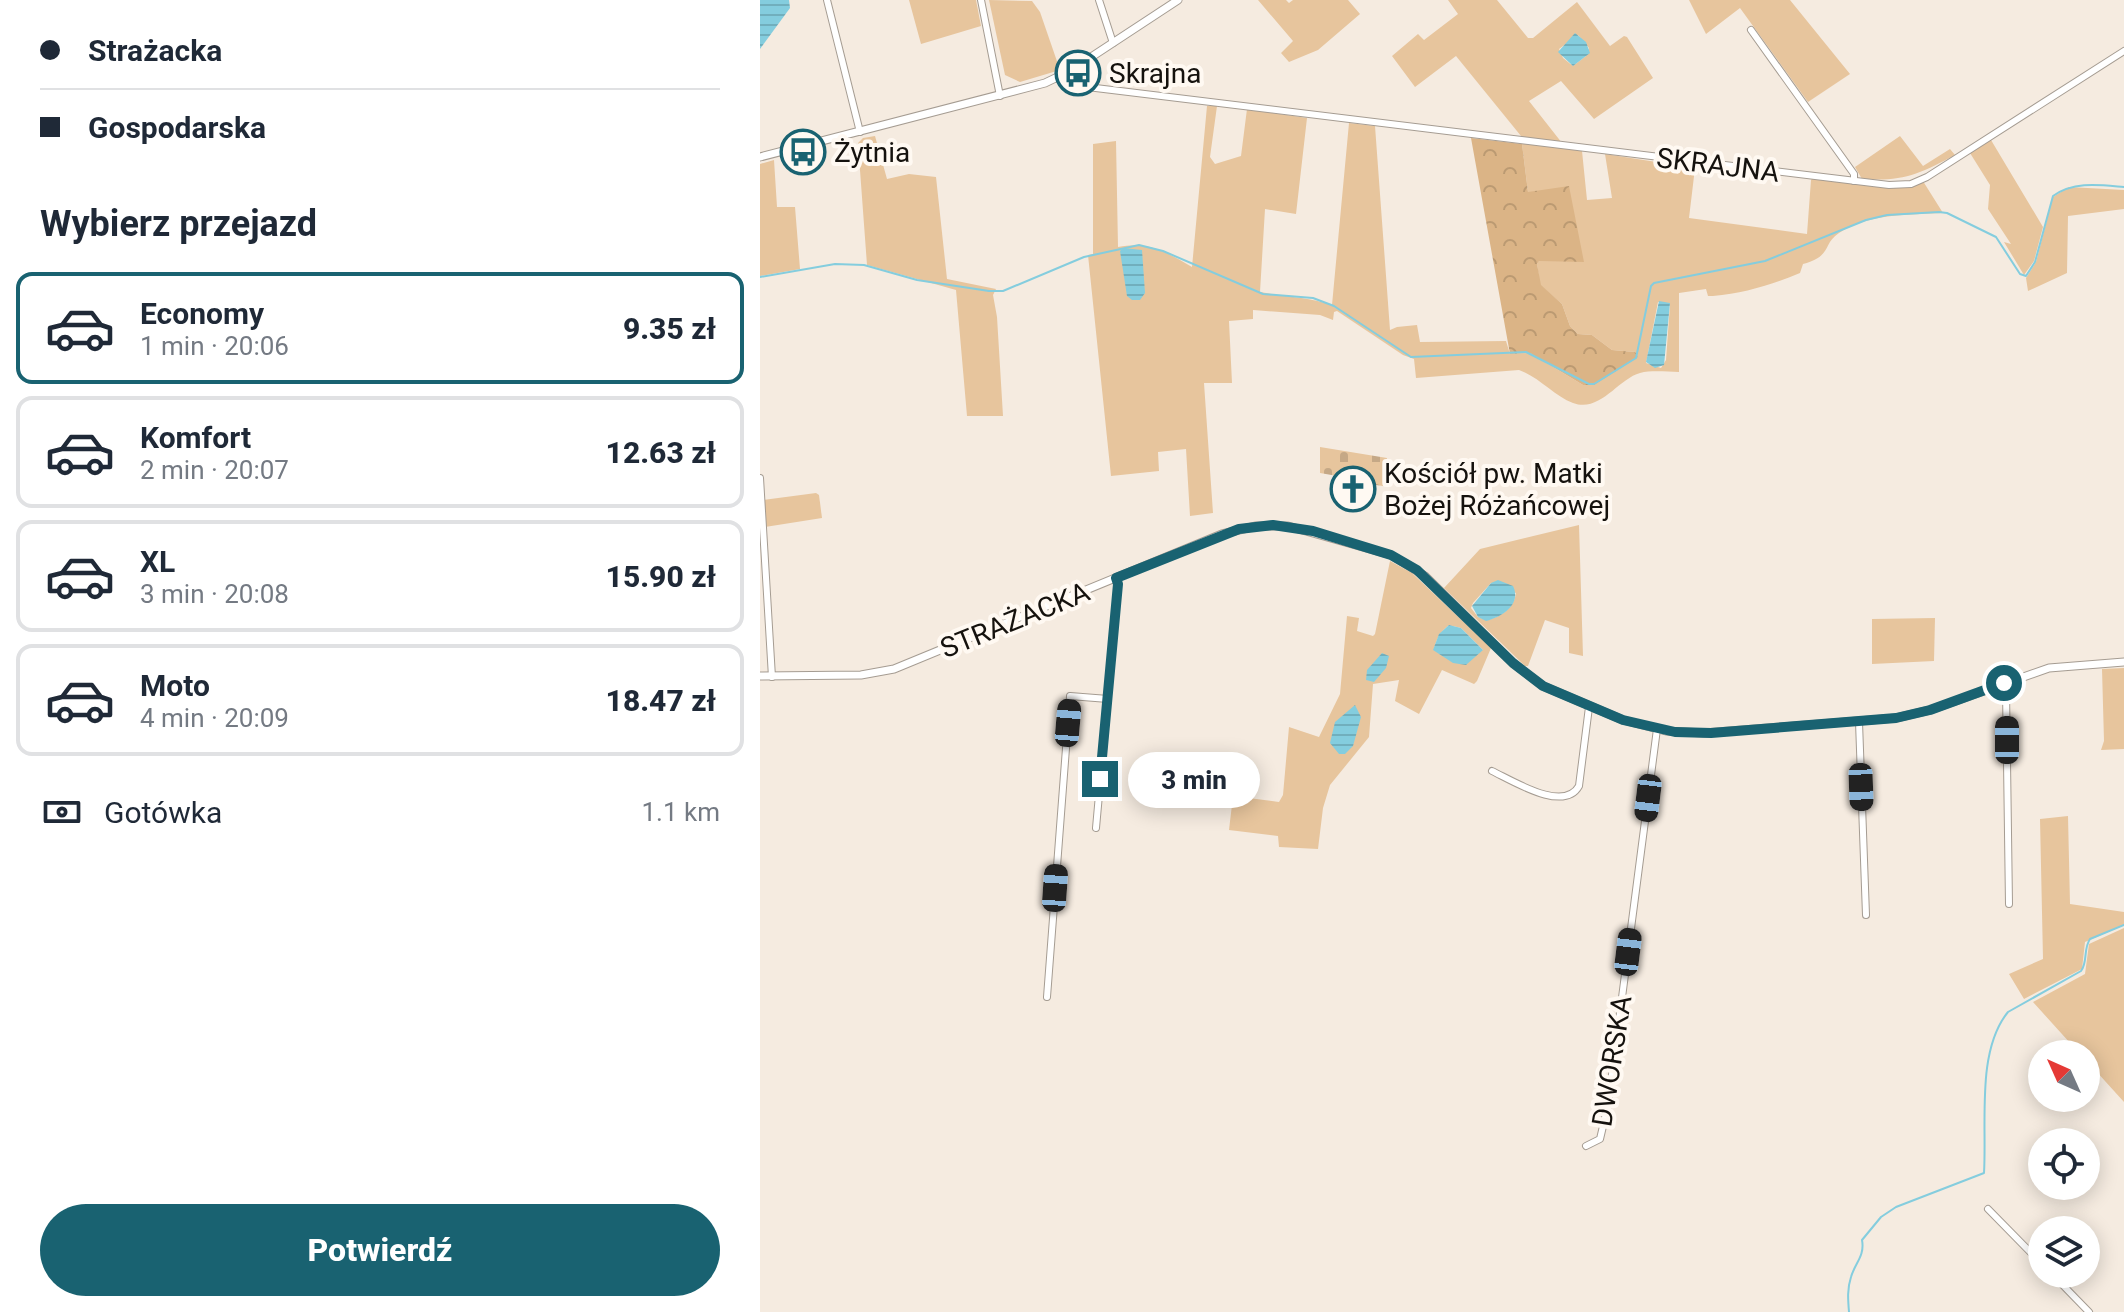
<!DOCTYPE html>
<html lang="pl">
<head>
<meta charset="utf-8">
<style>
  body { margin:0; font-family:Roboto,sans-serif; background:#f6f6f7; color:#1f2937; height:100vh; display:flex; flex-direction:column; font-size:30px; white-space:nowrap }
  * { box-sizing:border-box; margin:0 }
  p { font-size:26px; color:#747a83 }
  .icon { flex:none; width:44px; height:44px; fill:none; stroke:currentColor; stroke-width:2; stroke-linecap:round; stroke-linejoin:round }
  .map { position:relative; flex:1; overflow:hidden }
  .drawer { display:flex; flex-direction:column; background:#fff; width:760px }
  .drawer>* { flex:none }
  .guide { display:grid; align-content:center; height:176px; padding:0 40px; background:#fff }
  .needle { width:52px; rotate:315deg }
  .fabs { position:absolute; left:1268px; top:1040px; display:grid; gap:16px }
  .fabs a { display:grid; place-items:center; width:72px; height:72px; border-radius:50%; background:#fff; box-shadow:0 4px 20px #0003; font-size:40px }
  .end { position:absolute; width:36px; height:36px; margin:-18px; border:10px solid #196271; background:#fff; box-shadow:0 0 0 4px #fff }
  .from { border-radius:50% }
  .bubble { position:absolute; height:56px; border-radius:28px; background:#fff; box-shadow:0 4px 20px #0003; font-size:26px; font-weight:800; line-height:56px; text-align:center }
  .car { position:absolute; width:24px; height:48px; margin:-24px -12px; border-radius:10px; box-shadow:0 0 6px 2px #0007; background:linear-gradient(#222 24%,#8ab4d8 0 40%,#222 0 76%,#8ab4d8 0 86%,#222 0) }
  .guide b { display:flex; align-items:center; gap:28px; height:76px; font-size:30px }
  .guide b+b { border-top:2px solid #e0e1e3 }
  .guide i { width:20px; height:20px; background:#1f2937 }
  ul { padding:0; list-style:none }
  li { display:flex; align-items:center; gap:24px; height:112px; margin:0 16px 12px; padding:0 24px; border:4px solid #e0e1e3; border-radius:16px }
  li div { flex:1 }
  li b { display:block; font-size:30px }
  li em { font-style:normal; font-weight:800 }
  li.on { border-color:#196271 }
  li>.icon { width:72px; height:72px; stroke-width:1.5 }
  h2 { padding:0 40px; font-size:36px; line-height:96px }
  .pay { display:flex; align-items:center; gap:20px; height:88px; padding:0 40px; font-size:30px }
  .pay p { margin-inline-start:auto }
  .button { display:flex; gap:16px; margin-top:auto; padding:16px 40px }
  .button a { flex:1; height:92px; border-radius:48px; background:#196271; color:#fff; font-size:32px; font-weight:800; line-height:92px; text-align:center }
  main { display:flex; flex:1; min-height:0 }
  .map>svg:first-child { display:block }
  .green { fill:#e7c59d; fill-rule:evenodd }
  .forest { fill:url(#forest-crowns) }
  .cemetery { fill:url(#cemetery-stones) }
  .water { fill:url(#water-rules) }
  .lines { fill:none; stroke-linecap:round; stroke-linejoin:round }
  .stream { stroke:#84cdde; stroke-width:2 }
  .minor-casing { stroke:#a59c92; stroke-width:8 }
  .tertiary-casing { stroke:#a59c92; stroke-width:9 }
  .minor { stroke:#fff; stroke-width:6 }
  .tertiary { stroke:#fff; stroke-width:7 }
  .route { stroke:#196271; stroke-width:10 }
  .labels { text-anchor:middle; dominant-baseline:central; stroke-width:8; stroke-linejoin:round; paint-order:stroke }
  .poi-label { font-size:28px; fill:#15120e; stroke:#fff9f2; text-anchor:start }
  .street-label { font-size:28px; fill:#15120e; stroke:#fff9f2 }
</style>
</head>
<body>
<main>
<section class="drawer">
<div class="guide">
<b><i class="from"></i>Strażacka</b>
<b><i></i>Gospodarska</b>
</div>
<h2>Wybierz przejazd</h2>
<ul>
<li class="on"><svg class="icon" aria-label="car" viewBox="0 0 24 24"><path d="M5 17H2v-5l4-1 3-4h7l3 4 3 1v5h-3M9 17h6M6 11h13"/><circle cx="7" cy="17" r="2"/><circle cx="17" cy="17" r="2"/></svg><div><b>Economy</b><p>1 min · 20:06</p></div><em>9.35 zł</em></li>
<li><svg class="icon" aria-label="car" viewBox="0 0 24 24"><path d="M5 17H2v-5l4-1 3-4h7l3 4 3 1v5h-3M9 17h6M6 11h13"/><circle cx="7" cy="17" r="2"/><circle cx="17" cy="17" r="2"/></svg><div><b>Komfort</b><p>2 min · 20:07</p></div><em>12.63 zł</em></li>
<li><svg class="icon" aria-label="car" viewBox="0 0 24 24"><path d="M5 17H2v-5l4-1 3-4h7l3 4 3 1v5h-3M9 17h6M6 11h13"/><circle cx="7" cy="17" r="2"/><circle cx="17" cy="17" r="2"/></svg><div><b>XL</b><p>3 min · 20:08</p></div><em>15.90 zł</em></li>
<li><svg class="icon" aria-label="car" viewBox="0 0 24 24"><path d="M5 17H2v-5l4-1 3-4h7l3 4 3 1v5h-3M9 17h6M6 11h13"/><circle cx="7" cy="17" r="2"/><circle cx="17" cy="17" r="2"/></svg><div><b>Moto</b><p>4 min · 20:09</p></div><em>18.47 zł</em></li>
</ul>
<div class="pay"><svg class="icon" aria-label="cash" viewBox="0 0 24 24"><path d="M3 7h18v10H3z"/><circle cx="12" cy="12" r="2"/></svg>Gotówka<p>1.1 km</p></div>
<div class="button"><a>Potwierdź</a></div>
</section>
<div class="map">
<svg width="1364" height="1312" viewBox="0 0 1364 1312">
  <defs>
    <pattern id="forest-crowns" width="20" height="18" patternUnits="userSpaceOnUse" patternTransform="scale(2)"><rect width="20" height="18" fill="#dbb486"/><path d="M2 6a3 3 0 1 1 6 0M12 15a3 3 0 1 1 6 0" fill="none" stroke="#bb9a72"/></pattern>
    <pattern id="cemetery-stones" width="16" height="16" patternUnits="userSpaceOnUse" patternTransform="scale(2)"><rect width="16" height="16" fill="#e7c59d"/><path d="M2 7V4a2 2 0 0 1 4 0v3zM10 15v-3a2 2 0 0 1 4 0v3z" fill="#c5a886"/></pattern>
    <pattern id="water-rules" width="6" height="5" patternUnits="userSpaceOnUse" patternTransform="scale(2)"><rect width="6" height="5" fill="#84cdde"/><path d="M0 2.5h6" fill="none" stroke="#71afbd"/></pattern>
  </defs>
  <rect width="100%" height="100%" fill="#f5ebe0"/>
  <g class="green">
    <polygon points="149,0 216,0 221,26 161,44"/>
    <polygon points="229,0 272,1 280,12 300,70 260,82 245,75"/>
    <polygon points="498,0 526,0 529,3 533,0 588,0 600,14 558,50 529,62 521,53 533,41"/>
    <path d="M688,0H737L768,38H773L817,2L850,46L864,36L867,37L893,78L834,119L801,81L769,101L802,143L822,151L827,200L852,198L845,154L935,168L929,218L1047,234L1051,180L1055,176L1133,185L1161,178L1183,213C1149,215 1109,213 1079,233C1062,244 1073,256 1043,264L1040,273C1011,285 985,293 953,296H948L946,289L919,293V372C907,372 892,370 880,373C858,379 840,413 813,403C794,396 779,377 759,370L656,378L654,359L643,355L577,311L574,312L573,320L560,315L493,310V319L469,321L472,383H444L453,513L430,516L426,449L398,452L399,471L351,476L328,255L333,254V144L356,141L358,247C391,242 404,251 432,267L447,106H457L450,157L455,164L481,156L487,109L547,118L536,214L505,209L500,292C525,297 548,297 572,305L589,123L615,126L630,330L637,327L657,325L660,342L746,341L750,354L770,353L823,385L875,352L852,350L832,335L818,334L810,326L802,304L780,285L777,264L779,260L823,261L768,192L761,136L696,56L655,87L632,56L658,34L664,40L698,14ZM818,35L829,48L826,56L813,66L803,58L799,49ZM898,302L910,304L906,360L901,368L886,363Z"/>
    <polygon points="929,0 1030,0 1090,74 1048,102 980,8 946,34"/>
    <polygon points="115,136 127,179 149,174 176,177 187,279 236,289 233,295 237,317 243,416 207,416 196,290 107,265 98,143 103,138"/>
    <path d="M1140,136L1163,166L1190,149L1195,155C1160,174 1142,182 1102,179L1095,167Z"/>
    <polygon points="1231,140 1283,227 1274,261 1264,275 1244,242 1251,244 1228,209 1230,185 1210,153"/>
    <polygon points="14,160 17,207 35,207 40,269 0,276 0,164"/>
    <polygon points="1309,187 1364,190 1364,209 1308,216 1307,273 1268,291 1266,278 1276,262 1293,197"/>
    <polygon points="56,493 59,495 62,518 5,527 3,500"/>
    <path d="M819,525L823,656L809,653V628L785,620L768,666H765L684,588L720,549ZM731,583L756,593C754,608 740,618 726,620L718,617L711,608L713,603Z"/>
    <path d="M630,561L652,573L731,648L717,681L714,684L682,670L659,714L635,701L639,680L613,684L609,737L570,785L563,808L558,849L519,847L518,836L469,830L473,796L519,802L523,795L529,727L559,737L580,694L587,616L599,618L597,631L613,636L615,634ZM689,625L701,628L723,650H674C676,639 680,632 689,625Z"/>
    <polygon points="1175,618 1174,661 1112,664 1112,619"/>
    <polygon points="1364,668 1364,749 1341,750 1344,741 1342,669"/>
    <polygon points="1308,816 1310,904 1364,912 1364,925 1325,942 1322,969 1264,999 1249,974 1283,959 1280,819"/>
    <polygon points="1364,928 1364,1102 1326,1060 1326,1054 1320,1054 1273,1002 1325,974 1329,944"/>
  </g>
  <polygon class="forest" points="711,138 762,144 768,192 809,186 824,262 779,261 777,264 781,285 802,304 810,326 818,334 832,335 852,350 875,352 878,357 834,385 823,385 770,353 750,354"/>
  <polygon class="cemetery" points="560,447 627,458 623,486 609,484 606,481 560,473"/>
  <g class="water">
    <polygon points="0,0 29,0 30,8 0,49"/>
    <polygon points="815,33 826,42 830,53 813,66 798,52"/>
    <polygon points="363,248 382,250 385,293 380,300 372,300 367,296 360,251"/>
    <polygon points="899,301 910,303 904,365 895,368 886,362"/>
    <path d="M738,580L753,586C762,604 742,617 726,621L718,617L712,606L731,583Z"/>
    <polygon points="689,625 701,628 723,650 706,665 693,663 673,650 679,634"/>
    <polygon points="622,653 629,656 626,668 614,682 606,680 607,670"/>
    <polygon points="595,705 601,717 593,746 585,754 579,754 570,743 575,722"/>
  </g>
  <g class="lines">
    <g class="stream">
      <path d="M0,277L75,264L104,265L157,280L229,291H243L324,257L379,245L403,251L503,294L553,298L574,306L651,357L766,352L829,384H834L876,358L891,286L894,283L1005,261L1106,220L1127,215L1179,212L1187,213L1236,237L1260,274L1266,276L1275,262L1293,196C1314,181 1340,185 1364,187"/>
      <path d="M1089,1312C1088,1300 1087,1289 1091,1277C1095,1263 1105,1256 1102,1240L1121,1217L1136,1207L1224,1173C1227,1124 1216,1051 1248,1012L1321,971C1328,962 1323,949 1330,939L1364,925"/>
    </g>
    <g class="minor-casing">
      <g id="minor">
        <polyline points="67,0 100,132"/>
        <polyline points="221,0 240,96"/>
        <polyline points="339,0 353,43"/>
        <polyline points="991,30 1094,174 1094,181"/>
        <polyline points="301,76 305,82 311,85 1129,185 1151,184 1167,177 1364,51"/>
        <polyline points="0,478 12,677"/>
        <polyline points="1244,683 1246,690 1249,904"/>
        <polyline points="1099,722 1106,915"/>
        <path d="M732,771C753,781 804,813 819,786L829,707"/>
        <polyline points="336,828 358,584 356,578"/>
        <polyline points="287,997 310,696 348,699"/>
        <polyline points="826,1146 840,1139 848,1105 897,729"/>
        <polyline points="1228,1209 1282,1264"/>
        <polyline points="1292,1274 1329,1312"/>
      </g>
    </g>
    <g class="tertiary-casing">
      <g id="tertiary">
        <polyline points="0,157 285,83 310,71 418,0"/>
        <polyline points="0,676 101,675 134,669 462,534 496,526 528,526 631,555 665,576 753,663 783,686 863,720 906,731 944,733 1136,718 1170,710 1289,668 1364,662"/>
      </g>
    </g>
    <use href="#minor" class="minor"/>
    <use href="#tertiary" class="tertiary"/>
  </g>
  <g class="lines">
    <polyline class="route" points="340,779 358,584 356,578 479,529 513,525 553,531 631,555 657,570 753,663 783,686 863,720 915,732 951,733 1136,718 1170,710 1244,683"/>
  </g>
  <defs>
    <g id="bus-ring" transform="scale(2.3)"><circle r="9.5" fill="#fff9f2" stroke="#196271" stroke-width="1.5"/><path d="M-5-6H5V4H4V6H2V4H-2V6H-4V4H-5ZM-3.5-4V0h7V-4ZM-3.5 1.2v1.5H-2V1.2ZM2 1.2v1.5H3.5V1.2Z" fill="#196271"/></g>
    <g id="church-ring" transform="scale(2.3)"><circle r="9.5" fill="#fff9f2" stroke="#196271" stroke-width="1.5"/><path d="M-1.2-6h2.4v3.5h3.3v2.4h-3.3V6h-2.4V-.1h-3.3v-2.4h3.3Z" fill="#196271"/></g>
  </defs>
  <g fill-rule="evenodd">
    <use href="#bus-ring" x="318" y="73"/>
    <use href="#bus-ring" x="43" y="152"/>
    <use href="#church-ring" x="593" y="489"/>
  </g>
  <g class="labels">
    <g class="poi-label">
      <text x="349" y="73">Skrajna</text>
      <text x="74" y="152">Żytnia</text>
      <text x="624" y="473">Kościół pw. Matki<tspan x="624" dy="32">Bożej Różańcowej</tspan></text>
    </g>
    <g class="street-label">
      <text transform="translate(958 165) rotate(7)">SKRAJNA</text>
      <text transform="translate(255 620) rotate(-22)">STRAŻACKA</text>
      <text transform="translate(852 1061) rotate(-81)">DWORSKA</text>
    </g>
  </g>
</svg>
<div class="fabs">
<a><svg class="needle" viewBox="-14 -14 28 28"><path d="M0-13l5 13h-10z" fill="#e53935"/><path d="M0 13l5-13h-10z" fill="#747a83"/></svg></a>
<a><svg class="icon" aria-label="locate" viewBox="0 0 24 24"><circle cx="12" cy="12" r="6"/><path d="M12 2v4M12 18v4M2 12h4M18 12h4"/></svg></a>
<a><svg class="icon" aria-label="layers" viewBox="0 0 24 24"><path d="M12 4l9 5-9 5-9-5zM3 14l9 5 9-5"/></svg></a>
</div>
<i class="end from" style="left:1244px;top:683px"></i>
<i class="end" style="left:340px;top:779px"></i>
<div class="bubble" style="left:368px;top:752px;width:132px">3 min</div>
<i class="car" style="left:308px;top:723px;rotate:5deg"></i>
<i class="car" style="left:1247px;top:740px;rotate:0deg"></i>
<i class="car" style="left:1101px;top:787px;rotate:178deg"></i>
<i class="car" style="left:888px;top:798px;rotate:187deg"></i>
<i class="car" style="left:295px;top:888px;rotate:4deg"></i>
<i class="car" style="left:868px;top:952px;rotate:7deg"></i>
</div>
</main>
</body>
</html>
